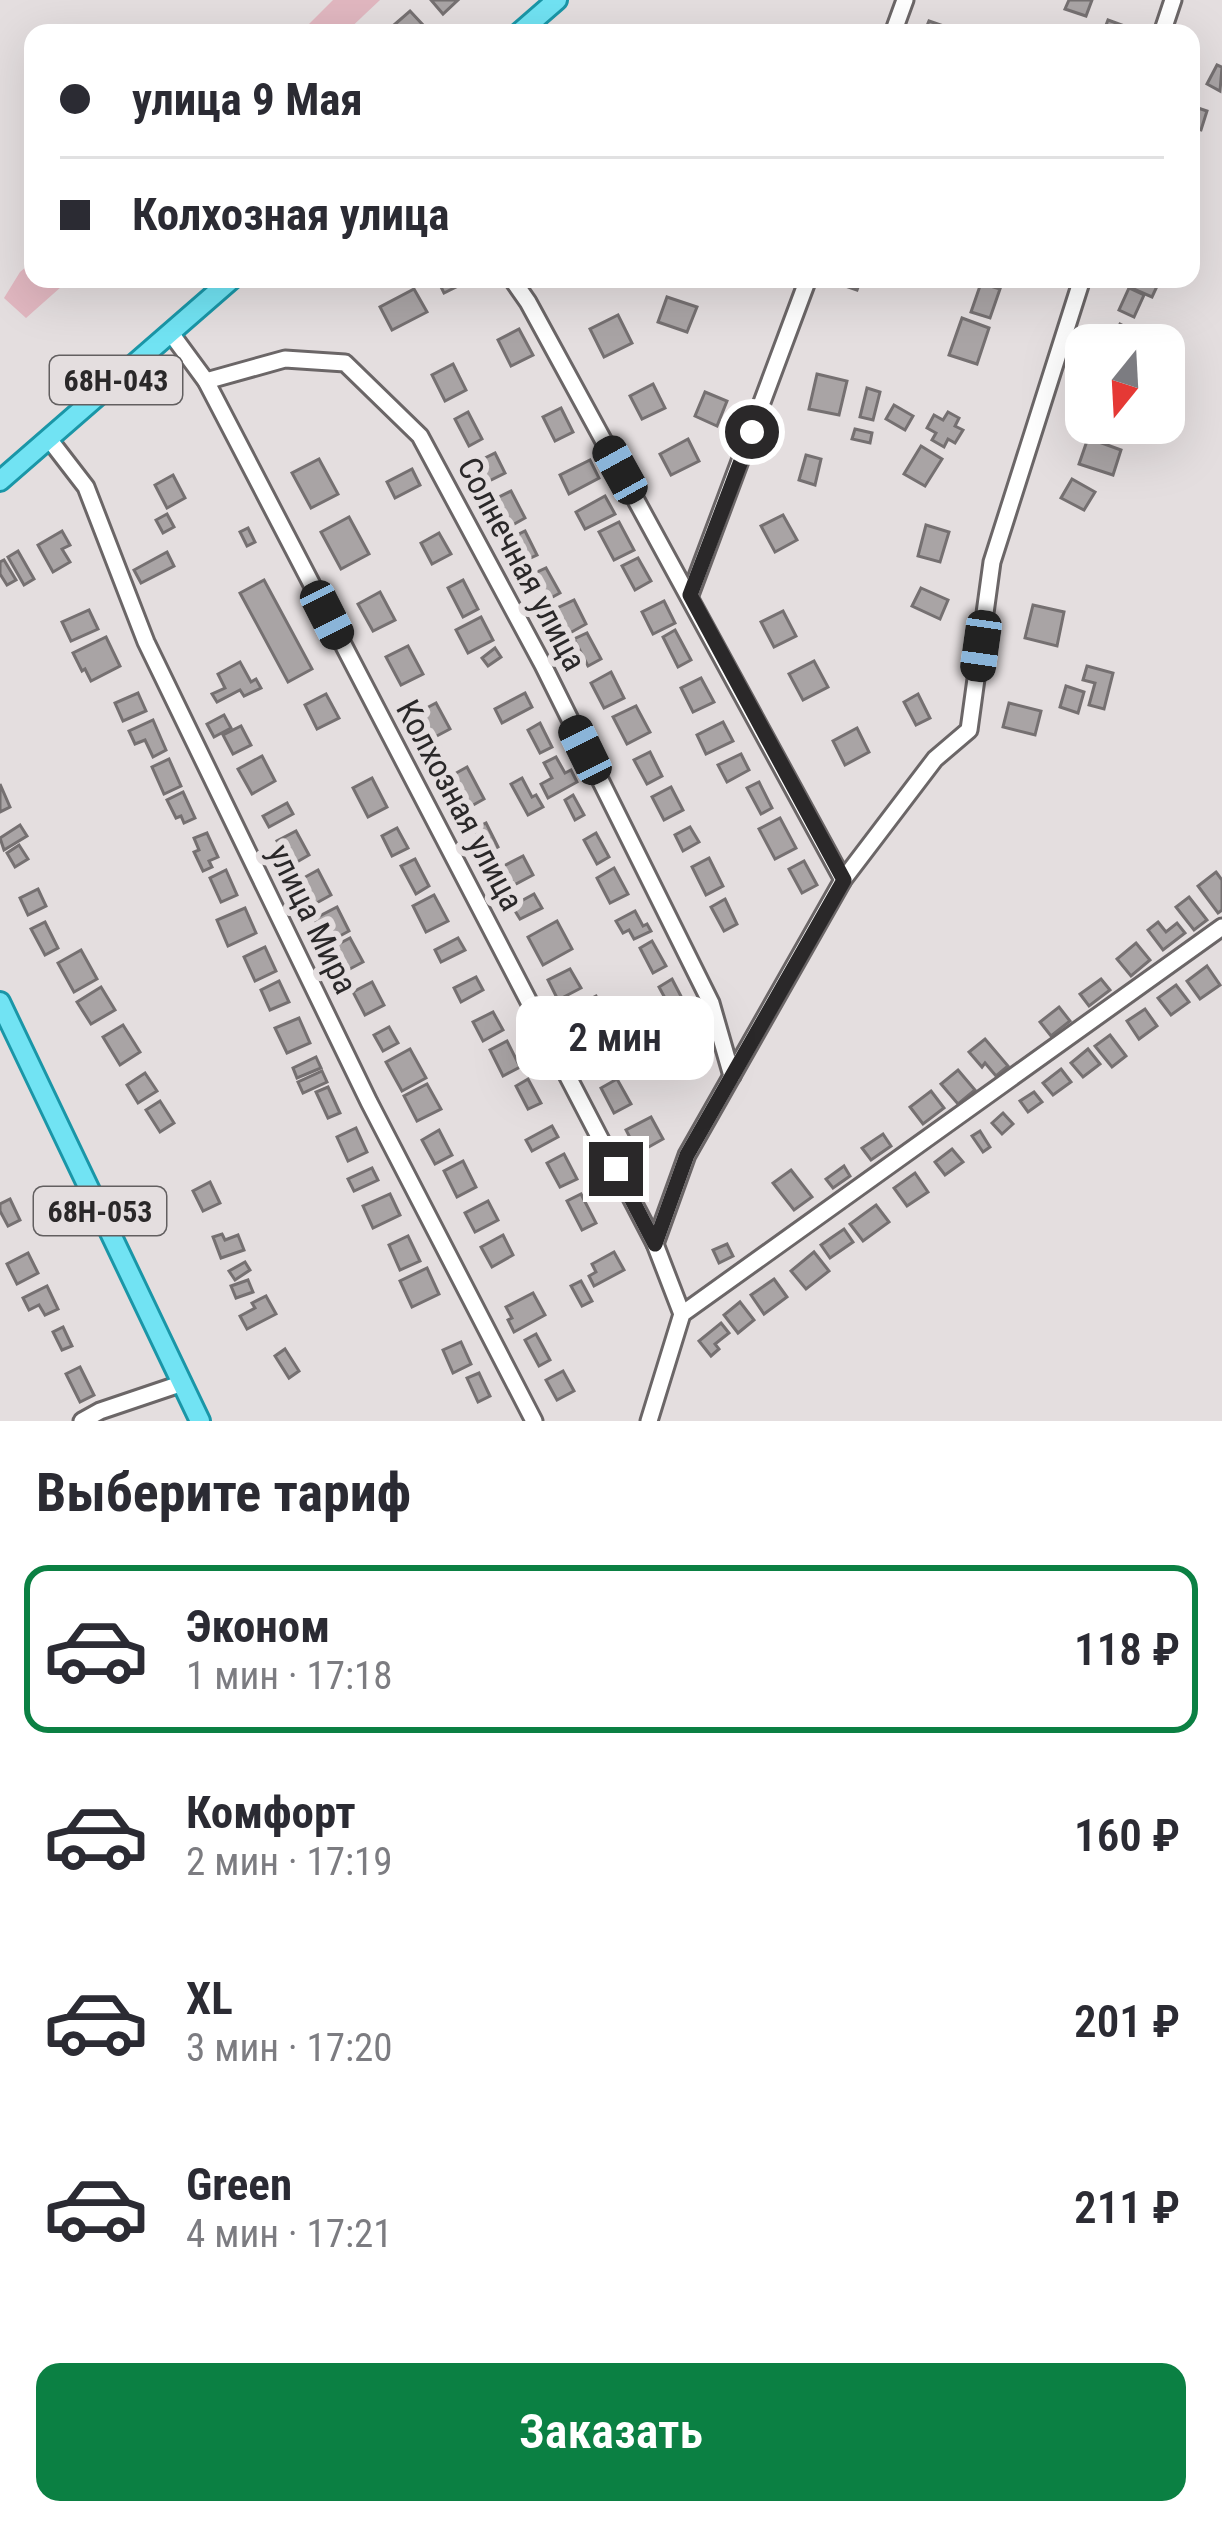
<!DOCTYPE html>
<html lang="ru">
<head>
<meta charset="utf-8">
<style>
  body { margin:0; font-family:"Roboto Condensed",sans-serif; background:#f2f2f3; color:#2b2b33; height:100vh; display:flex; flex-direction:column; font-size:45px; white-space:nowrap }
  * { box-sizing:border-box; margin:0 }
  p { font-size:39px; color:#7c7c81 }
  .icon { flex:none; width:66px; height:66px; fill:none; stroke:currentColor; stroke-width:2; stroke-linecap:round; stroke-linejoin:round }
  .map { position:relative; height:1421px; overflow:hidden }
  .side { display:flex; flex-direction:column; background:#fff; flex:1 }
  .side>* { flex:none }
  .top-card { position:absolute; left:24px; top:24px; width:1176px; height:264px; border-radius:24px; box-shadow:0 12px 48px #0002; display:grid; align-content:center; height:264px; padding:0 36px; background:#fff }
  .needle { width:78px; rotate:198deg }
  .controls { position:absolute; left:1065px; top:324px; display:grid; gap:24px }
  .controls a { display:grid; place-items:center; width:120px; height:120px; border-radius:24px; background:#fff; box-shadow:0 12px 48px #0002; font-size:60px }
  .end { position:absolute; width:54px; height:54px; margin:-27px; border:15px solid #2a2829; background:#fff; box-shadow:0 0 0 6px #fff }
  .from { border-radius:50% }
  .bubble { position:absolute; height:84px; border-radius:24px; background:#fff; box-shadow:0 12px 48px #0002; font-size:39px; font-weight:600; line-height:84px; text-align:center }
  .car { position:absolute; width:36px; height:72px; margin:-36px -18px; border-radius:15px; box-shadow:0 0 9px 3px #0007; background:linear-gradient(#222 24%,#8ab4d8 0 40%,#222 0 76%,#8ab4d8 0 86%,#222 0) }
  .top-card b { display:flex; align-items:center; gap:42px; height:114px; font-size:45px }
  .top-card b+b { border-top:3px solid #e1e1e2 }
  .top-card i { width:30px; height:30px; background:#2b2b33 }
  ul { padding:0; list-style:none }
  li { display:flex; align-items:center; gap:36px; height:168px; margin:0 24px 18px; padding:0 12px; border:6px solid transparent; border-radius:24px }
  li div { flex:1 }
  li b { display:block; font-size:45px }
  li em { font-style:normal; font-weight:600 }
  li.active { border-color:#0b8043 }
  li>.icon { width:108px; height:108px; stroke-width:1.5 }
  h2 { padding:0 36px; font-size:54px; line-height:144px }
  .primary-button { display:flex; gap:24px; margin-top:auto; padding:24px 36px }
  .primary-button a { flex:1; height:138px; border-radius:24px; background:#0b8043; color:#fff; font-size:48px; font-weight:600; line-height:138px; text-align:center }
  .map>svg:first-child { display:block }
  .green { fill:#e1b7c0 }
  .building { fill:#a9a4a5; stroke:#757071; stroke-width:3 }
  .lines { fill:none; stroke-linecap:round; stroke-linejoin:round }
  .minor-casing { stroke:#6b6667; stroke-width:21 }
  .major-casing { stroke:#1a96a7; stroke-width:24 }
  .minor { stroke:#fff; stroke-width:15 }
  .major { stroke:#71e3f3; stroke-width:18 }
  .route { stroke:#2a2829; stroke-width:15 }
  .labels { text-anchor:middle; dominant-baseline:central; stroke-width:12; stroke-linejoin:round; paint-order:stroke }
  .shield { fill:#e4dedf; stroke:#625f60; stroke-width:3 }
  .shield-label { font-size:30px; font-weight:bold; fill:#2a2829 }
  .street-label { font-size:33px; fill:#2a2829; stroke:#e4dedf }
</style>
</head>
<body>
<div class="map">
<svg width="1222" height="1421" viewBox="0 0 1222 1421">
  <rect width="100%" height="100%" fill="#e4dedf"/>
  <g class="green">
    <polygon points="333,0 380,0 345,33 300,33"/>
    <polygon points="33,261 33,279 70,279 26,318 4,298 20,272"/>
  </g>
  <g class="building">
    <polygon points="431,0 458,0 443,14"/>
    <polygon points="1069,0 1092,0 1086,16 1065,9"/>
    <polygon points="410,11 423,25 414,33 401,33 394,25"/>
    <polygon points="1108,20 1133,29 1131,33 1103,33"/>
    <polygon points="929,21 955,30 954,33 924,33"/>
    <polygon points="1217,65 1222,67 1220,91 1207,84"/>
    <polygon points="1195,107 1207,111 1201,130 1191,127"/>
    <polygon points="437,279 465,279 466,282 444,293"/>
    <polygon points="835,279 861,279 857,290 834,282"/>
    <polygon points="1133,279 1152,279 1159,282 1152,297 1129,287"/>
    <polygon points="981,283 1000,289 990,318 971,312"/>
    <polygon points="1129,288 1144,295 1134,317 1119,310"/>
    <polygon points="414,289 427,312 392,330 380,307"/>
    <polygon points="667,297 697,307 687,332 658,322"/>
    <polygon points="618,315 632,343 604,357 590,329"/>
    <polygon points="962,318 989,328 977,364 949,355"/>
    <polygon points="1120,324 1135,332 1128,345 1109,345"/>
    <polygon points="519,329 533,355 511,366 498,340"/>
    <polygon points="453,364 466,390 445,401 432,375"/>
    <polygon points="817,374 847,381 839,415 809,409"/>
    <polygon points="653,384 665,408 642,419 630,396"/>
    <polygon points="867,388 880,392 873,420 860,417"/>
    <polygon points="705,392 727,401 717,426 695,416"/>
    <polygon points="894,405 913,416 905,430 886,419"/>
    <polygon points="561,408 573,432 555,441 543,417"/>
    <polygon points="468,412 482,439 469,446 455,419"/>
    <polygon points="948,412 959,418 955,426 963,430 955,443 948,439 944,447 932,440 936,433 927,428 934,415 943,420"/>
    <polygon points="855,429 872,433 870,443 852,439"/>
    <polygon points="1088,438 1121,450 1113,475 1079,464"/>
    <polygon points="688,439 699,461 671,475 660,454"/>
    <polygon points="921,446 942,459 925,486 904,474"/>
    <polygon points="495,453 505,473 485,483 475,463"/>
    <polygon points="806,455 821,459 815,485 799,480"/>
    <polygon points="319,459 338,494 311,508 292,473"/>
    <polygon points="590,460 599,478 569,494 560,475"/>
    <polygon points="412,469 420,485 395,498 387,482"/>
    <polygon points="173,475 185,498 167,508 155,485"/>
    <polygon points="1072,479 1095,492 1084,510 1061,498"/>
    <polygon points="511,491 525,518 509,527 495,499"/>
    <polygon points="605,496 615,514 585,529 576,512"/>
    <polygon points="167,514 174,527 163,533 156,520"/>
    <polygon points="783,515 797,540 775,552 761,526"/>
    <polygon points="349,517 369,554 341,569 321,532"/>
    <polygon points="619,522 634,550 614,560 599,532"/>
    <polygon points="926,525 949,532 940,562 918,556"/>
    <polygon points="248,528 255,542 247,546 240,532"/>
    <polygon points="62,531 70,545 62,549 70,562 53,572 38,545"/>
    <polygon points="525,531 537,555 528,559 515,536"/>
    <polygon points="439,533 451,554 432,564 421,543"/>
    <polygon points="18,551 34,579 24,585 8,557"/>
    <polygon points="167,552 174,566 141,583 134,570"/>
    <polygon points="638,558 651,581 635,590 622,566"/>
    <polygon points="4,560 16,580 7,585 0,574 0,562"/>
    <polygon points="546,568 560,593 547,600 533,574"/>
    <polygon points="264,580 312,669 288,682 240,593"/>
    <polygon points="463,580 478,609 463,617 448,588"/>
    <polygon points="921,588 948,600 940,619 912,606"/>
    <polygon points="380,592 395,620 373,631 358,604"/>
    <polygon points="574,600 586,624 568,634 555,609"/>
    <polygon points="664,601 675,623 653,634 642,612"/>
    <polygon points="1033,605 1064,612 1057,646 1025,638"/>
    <polygon points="89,610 98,629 71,641 62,622"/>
    <polygon points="783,611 796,636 774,647 761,622"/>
    <polygon points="481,617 493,640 468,653 456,630"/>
    <polygon points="675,630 691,660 678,667 663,637"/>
    <polygon points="587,633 601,659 588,666 574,639"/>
    <polygon points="106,637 120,666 91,681 85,669 82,671 73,653"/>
    <polygon points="408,646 423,674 401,685 386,657"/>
    <polygon points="495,648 501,657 488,666 482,658"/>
    <polygon points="814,661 828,687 803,700 789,674"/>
    <polygon points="240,662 251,682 256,679 261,688 244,696 240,690 217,702 212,694 225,688 218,674"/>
    <polygon points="1087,666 1113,673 1104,709 1089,705 1095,683 1083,680"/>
    <polygon points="611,672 624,698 604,708 591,683"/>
    <polygon points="701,678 714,702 693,712 681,688"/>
    <polygon points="1066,686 1084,692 1078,713 1060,707"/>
    <polygon points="138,693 146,711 123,721 115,703"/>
    <polygon points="525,693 532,707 502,723 495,709"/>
    <polygon points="326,694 339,718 317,729 305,705"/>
    <polygon points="918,694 930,718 916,725 904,702"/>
    <polygon points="436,703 450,729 431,739 417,713"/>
    <polygon points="1009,703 1041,711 1035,735 1003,727"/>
    <polygon points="636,706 650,732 627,744 613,717"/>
    <polygon points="224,715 231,728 214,737 207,724"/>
    <polygon points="153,720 166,750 153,757 145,740 135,744 129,731"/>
    <polygon points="723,722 733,741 706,754 697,735"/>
    <polygon points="540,723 552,747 540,753 528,730"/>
    <polygon points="241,726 251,745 233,754 223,735"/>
    <polygon points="857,728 869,752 845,765 833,741"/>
    <polygon points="650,752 662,776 647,784 634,760"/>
    <polygon points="741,754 749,770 727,782 718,765"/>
    <polygon points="262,756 275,781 252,794 238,769"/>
    <polygon points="556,757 565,773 571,770 577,782 548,798 541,784 552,778 544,763"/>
    <polygon points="169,759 181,786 164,794 152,767"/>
    <polygon points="467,767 484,799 466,809 449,777"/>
    <polygon points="372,778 387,807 368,817 353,788"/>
    <polygon points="522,778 532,797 536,795 543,807 528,815 511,784"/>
    <polygon points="759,782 772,808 761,814 747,788"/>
    <polygon points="0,784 10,807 0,812"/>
    <polygon points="671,787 683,810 664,820 652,797"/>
    <polygon points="183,792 195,818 184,823 181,816 176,818 167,800"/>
    <polygon points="573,795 584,815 575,820 565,800"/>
    <polygon points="287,803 293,814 269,827 263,816"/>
    <polygon points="780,818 796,848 775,859 759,829"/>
    <polygon points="486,823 498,847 487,853 474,829"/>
    <polygon points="20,825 27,836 4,850 0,838"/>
    <polygon points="690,827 699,842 683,851 675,835"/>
    <polygon points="397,828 408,848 392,856 382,836"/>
    <polygon points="296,831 309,855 290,866 277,841"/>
    <polygon points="207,833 218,857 209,861 212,867 203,871 194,852 199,850 194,838"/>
    <polygon points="596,833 609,857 597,864 584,840"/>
    <polygon points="19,845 28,859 15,867 7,853"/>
    <polygon points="523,856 533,875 501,892 490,873"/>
    <polygon points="709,858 723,886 706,895 692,867"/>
    <polygon points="415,859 429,886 416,894 401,866"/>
    <polygon points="804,861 817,885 802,893 789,869"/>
    <polygon points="614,868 628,894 610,903 597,878"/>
    <polygon points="226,870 237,895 221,902 210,878"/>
    <polygon points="318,870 331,895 311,906 298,881"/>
    <polygon points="1216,872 1222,880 1222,910 1218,913 1198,886"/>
    <polygon points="38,889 46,906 28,915 20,898"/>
    <polygon points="534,894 542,908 520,919 512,906"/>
    <polygon points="434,895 448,921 426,932 413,906"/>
    <polygon points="1189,897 1207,920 1194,930 1176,907"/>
    <polygon points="725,899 737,924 724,931 711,907"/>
    <polygon points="337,907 349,931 327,943 314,919"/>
    <polygon points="245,908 256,933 228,946 217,920"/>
    <polygon points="635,911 643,926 647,924 651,931 634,939 629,930 623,933 616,921"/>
    <polygon points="557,921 572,949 543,965 528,937"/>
    <polygon points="45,922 58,948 45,955 31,929"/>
    <polygon points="1158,922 1166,932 1177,923 1185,933 1163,950 1148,930"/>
    <polygon points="350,938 363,962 342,973 329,949"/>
    <polygon points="458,938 465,950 441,962 435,950"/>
    <polygon points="652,941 666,966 653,973 640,948"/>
    <polygon points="1136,943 1150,960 1131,976 1117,959"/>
    <polygon points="265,947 276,971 255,981 244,957"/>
    <polygon points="81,950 97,979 74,992 58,963"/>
    <polygon points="1207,966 1220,985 1200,999 1187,981"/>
    <polygon points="570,969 581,988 558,1000 548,980"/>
    <polygon points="476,977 483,990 461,1002 454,988"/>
    <polygon points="672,979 685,1004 672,1011 659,987"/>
    <polygon points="1101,979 1110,990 1089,1006 1080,994"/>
    <polygon points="279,981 289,1002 270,1010 261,990"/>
    <polygon points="372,982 384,1005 365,1015 353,992"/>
    <polygon points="1176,985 1189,1002 1171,1015 1158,998"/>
    <polygon points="101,987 115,1010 91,1024 77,1002"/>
    <polygon points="596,996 606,1014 577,1030 567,1012"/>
    <polygon points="1059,1007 1070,1021 1051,1036 1040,1022"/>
    <polygon points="1145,1009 1157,1026 1139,1039 1127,1021"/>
    <polygon points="493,1012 503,1030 483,1041 473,1022"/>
    <polygon points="299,1018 310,1043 287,1053 275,1028"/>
    <polygon points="123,1025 140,1052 120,1065 103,1037"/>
    <polygon points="389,1027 398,1043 383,1051 374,1035"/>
    <polygon points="1110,1035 1126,1056 1112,1067 1095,1046"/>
    <polygon points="985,1039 1008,1066 996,1076 985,1063 982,1067 969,1052"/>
    <polygon points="596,1040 610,1066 592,1075 579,1049"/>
    <polygon points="507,1041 520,1067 503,1076 490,1050"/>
    <polygon points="410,1049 426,1078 402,1091 386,1062"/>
    <polygon points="1088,1049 1100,1064 1083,1077 1071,1063"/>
    <polygon points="316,1057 321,1068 297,1078 293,1068"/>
    <polygon points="1061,1069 1071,1082 1053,1095 1043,1083"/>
    <polygon points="958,1070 975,1090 958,1104 941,1084"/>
    <polygon points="322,1071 327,1082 303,1093 298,1082"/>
    <polygon points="145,1073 157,1091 138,1103 127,1085"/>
    <polygon points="528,1079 541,1103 528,1109 516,1086"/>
    <polygon points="617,1079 631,1104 614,1113 601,1088"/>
    <polygon points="427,1084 441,1109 417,1121 404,1096"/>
    <polygon points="328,1087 340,1113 328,1118 316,1092"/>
    <polygon points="931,1091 944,1108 923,1124 910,1107"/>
    <polygon points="1034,1092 1042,1102 1028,1112 1020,1101"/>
    <polygon points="160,1101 174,1123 160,1132 146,1110"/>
    <polygon points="1003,1113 1013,1124 1002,1134 992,1123"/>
    <polygon points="651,1117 663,1139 638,1153 626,1130"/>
    <polygon points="552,1126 558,1137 532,1151 526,1140"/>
    <polygon points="356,1128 367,1152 348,1161 337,1137"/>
    <polygon points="439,1130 452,1155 435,1164 422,1140"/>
    <polygon points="980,1131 990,1147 983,1152 972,1136"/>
    <polygon points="883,1134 891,1146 871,1160 862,1148"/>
    <polygon points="952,1149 963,1162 945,1175 935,1162"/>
    <polygon points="564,1154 577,1179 560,1187 547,1163"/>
    <polygon points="463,1161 476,1187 457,1197 444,1171"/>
    <polygon points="844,1166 850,1176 833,1188 826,1179"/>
    <polygon points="372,1168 378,1180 354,1191 348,1179"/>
    <polygon points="791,1170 812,1197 794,1210 773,1183"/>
    <polygon points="915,1173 928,1192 907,1206 894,1188"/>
    <polygon points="210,1182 220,1203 203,1211 193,1191"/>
    <polygon points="390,1194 400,1215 373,1228 363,1206"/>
    <polygon points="581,1194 596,1223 582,1230 567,1201"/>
    <polygon points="10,1199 20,1220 8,1226 0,1211 0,1204"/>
    <polygon points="488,1201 498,1220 475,1232 465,1213"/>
    <polygon points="876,1205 889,1222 863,1241 850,1224"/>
    <polygon points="844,1229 853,1242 830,1258 821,1245"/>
    <polygon points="222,1234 225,1240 238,1235 244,1250 221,1258 213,1237"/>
    <polygon points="503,1235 513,1255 492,1267 481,1247"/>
    <polygon points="408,1236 420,1261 400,1270 389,1245"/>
    <polygon points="727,1244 733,1256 719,1263 713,1250"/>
    <polygon points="614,1252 624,1270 594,1286 589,1276 596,1272 592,1264"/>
    <polygon points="814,1252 829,1271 806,1289 791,1271"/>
    <polygon points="28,1253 38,1273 17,1284 7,1264"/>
    <polygon points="245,1262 250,1270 235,1280 229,1271"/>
    <polygon points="427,1268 439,1294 412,1307 400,1281"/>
    <polygon points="774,1279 787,1297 764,1314 751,1295"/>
    <polygon points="248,1280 253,1292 236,1298 231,1286"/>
    <polygon points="581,1281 592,1301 582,1306 571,1286"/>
    <polygon points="47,1286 58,1309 45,1315 39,1305 29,1310 23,1298"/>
    <polygon points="533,1293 545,1315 514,1332 508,1320 512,1318 506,1307"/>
    <polygon points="266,1296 276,1314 247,1329 240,1316 255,1308 252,1303"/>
    <polygon points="740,1302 754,1320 738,1333 724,1315"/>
    <polygon points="721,1323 729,1333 715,1344 719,1349 711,1356 699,1341"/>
    <polygon points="63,1327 72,1346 62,1350 53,1332"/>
    <polygon points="536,1334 550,1360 539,1366 525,1340"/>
    <polygon points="461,1342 471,1364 453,1373 443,1350"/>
    <polygon points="285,1349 299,1371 289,1378 275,1356"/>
    <polygon points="80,1367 94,1395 80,1402 66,1374"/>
    <polygon points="563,1371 574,1391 557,1400 546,1380"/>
    <polygon points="479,1373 490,1396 478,1402 467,1378"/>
  </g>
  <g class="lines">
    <g class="minor-casing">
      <g id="minor">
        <polyline points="893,33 905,0"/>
        <polyline points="1162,33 1173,0"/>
        <polyline points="512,279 528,302 843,880"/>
        <polyline points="170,332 206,381 655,1244 682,1314"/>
        <polyline points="206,381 285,359 345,363 420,436 543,665 711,1003 732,1076"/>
        <polyline points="49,439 86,487 146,642 369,1102 534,1421"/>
        <polyline points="690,595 808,279"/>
        <polyline points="655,1244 687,1155 843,880 935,759 969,730 992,562 1082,279"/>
        <polyline points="82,1421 100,1411 183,1383"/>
        <polyline points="649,1421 682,1314 1222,927"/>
      </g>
    </g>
    <g class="major-casing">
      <g id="major">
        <polyline points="519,33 557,0"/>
        <polyline points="0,481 232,279"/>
        <polyline points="0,1002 200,1421"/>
      </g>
    </g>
    <use href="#minor" class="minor"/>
    <use href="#major" class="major"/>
  </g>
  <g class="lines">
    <polyline class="route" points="616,1169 655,1244 687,1155 844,880 690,595 752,432"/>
  </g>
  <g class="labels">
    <g class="shield">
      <rect x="50" y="356" width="132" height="48" rx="9"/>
      <rect x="34" y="1187" width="132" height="48" rx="9"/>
    </g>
    <g class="shield-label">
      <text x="116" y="380">68Н-043</text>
      <text x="100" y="1211">68Н-053</text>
    </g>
    <g class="street-label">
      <text transform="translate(522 564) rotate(62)">Солнечная улица</text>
      <text transform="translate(460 805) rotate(62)">Колхозная улица</text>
      <text transform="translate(313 919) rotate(64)">улица Мира</text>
    </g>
  </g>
</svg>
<div class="controls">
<a><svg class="needle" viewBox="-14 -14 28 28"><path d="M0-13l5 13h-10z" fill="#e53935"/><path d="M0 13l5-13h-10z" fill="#7c7c81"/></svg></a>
</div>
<i class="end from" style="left:752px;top:432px"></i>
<i class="end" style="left:616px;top:1169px"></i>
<div class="bubble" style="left:516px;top:996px;width:198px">2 мин</div>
<i class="car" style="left:620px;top:470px;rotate:331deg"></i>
<i class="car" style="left:327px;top:615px;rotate:153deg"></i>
<i class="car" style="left:981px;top:646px;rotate:188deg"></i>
<i class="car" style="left:585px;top:750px;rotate:334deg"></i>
<div class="top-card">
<b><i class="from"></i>улица 9 Мая</b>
<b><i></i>Колхозная улица</b>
</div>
</div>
<section class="side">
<h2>Выберите тариф</h2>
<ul>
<li class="active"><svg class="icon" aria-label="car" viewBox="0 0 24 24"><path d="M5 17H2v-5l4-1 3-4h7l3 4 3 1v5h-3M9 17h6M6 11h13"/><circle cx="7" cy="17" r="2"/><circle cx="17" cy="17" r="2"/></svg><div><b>Эконом</b><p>1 мин · 17:18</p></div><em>118 ₽</em></li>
<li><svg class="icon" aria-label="car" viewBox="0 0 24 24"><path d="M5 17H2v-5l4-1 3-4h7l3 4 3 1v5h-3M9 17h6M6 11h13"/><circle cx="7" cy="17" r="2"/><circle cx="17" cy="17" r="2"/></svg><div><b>Комфорт</b><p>2 мин · 17:19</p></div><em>160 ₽</em></li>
<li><svg class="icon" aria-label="car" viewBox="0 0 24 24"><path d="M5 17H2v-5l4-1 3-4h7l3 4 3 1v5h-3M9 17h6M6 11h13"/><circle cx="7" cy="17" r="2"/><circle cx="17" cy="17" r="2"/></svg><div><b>XL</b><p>3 мин · 17:20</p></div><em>201 ₽</em></li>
<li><svg class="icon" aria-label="car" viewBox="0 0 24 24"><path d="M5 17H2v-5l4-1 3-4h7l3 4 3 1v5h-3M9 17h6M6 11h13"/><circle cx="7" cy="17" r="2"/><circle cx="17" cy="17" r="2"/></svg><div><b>Green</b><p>4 мин · 17:21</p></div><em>211 ₽</em></li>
</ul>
<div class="primary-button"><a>Заказать</a></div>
</section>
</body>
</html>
